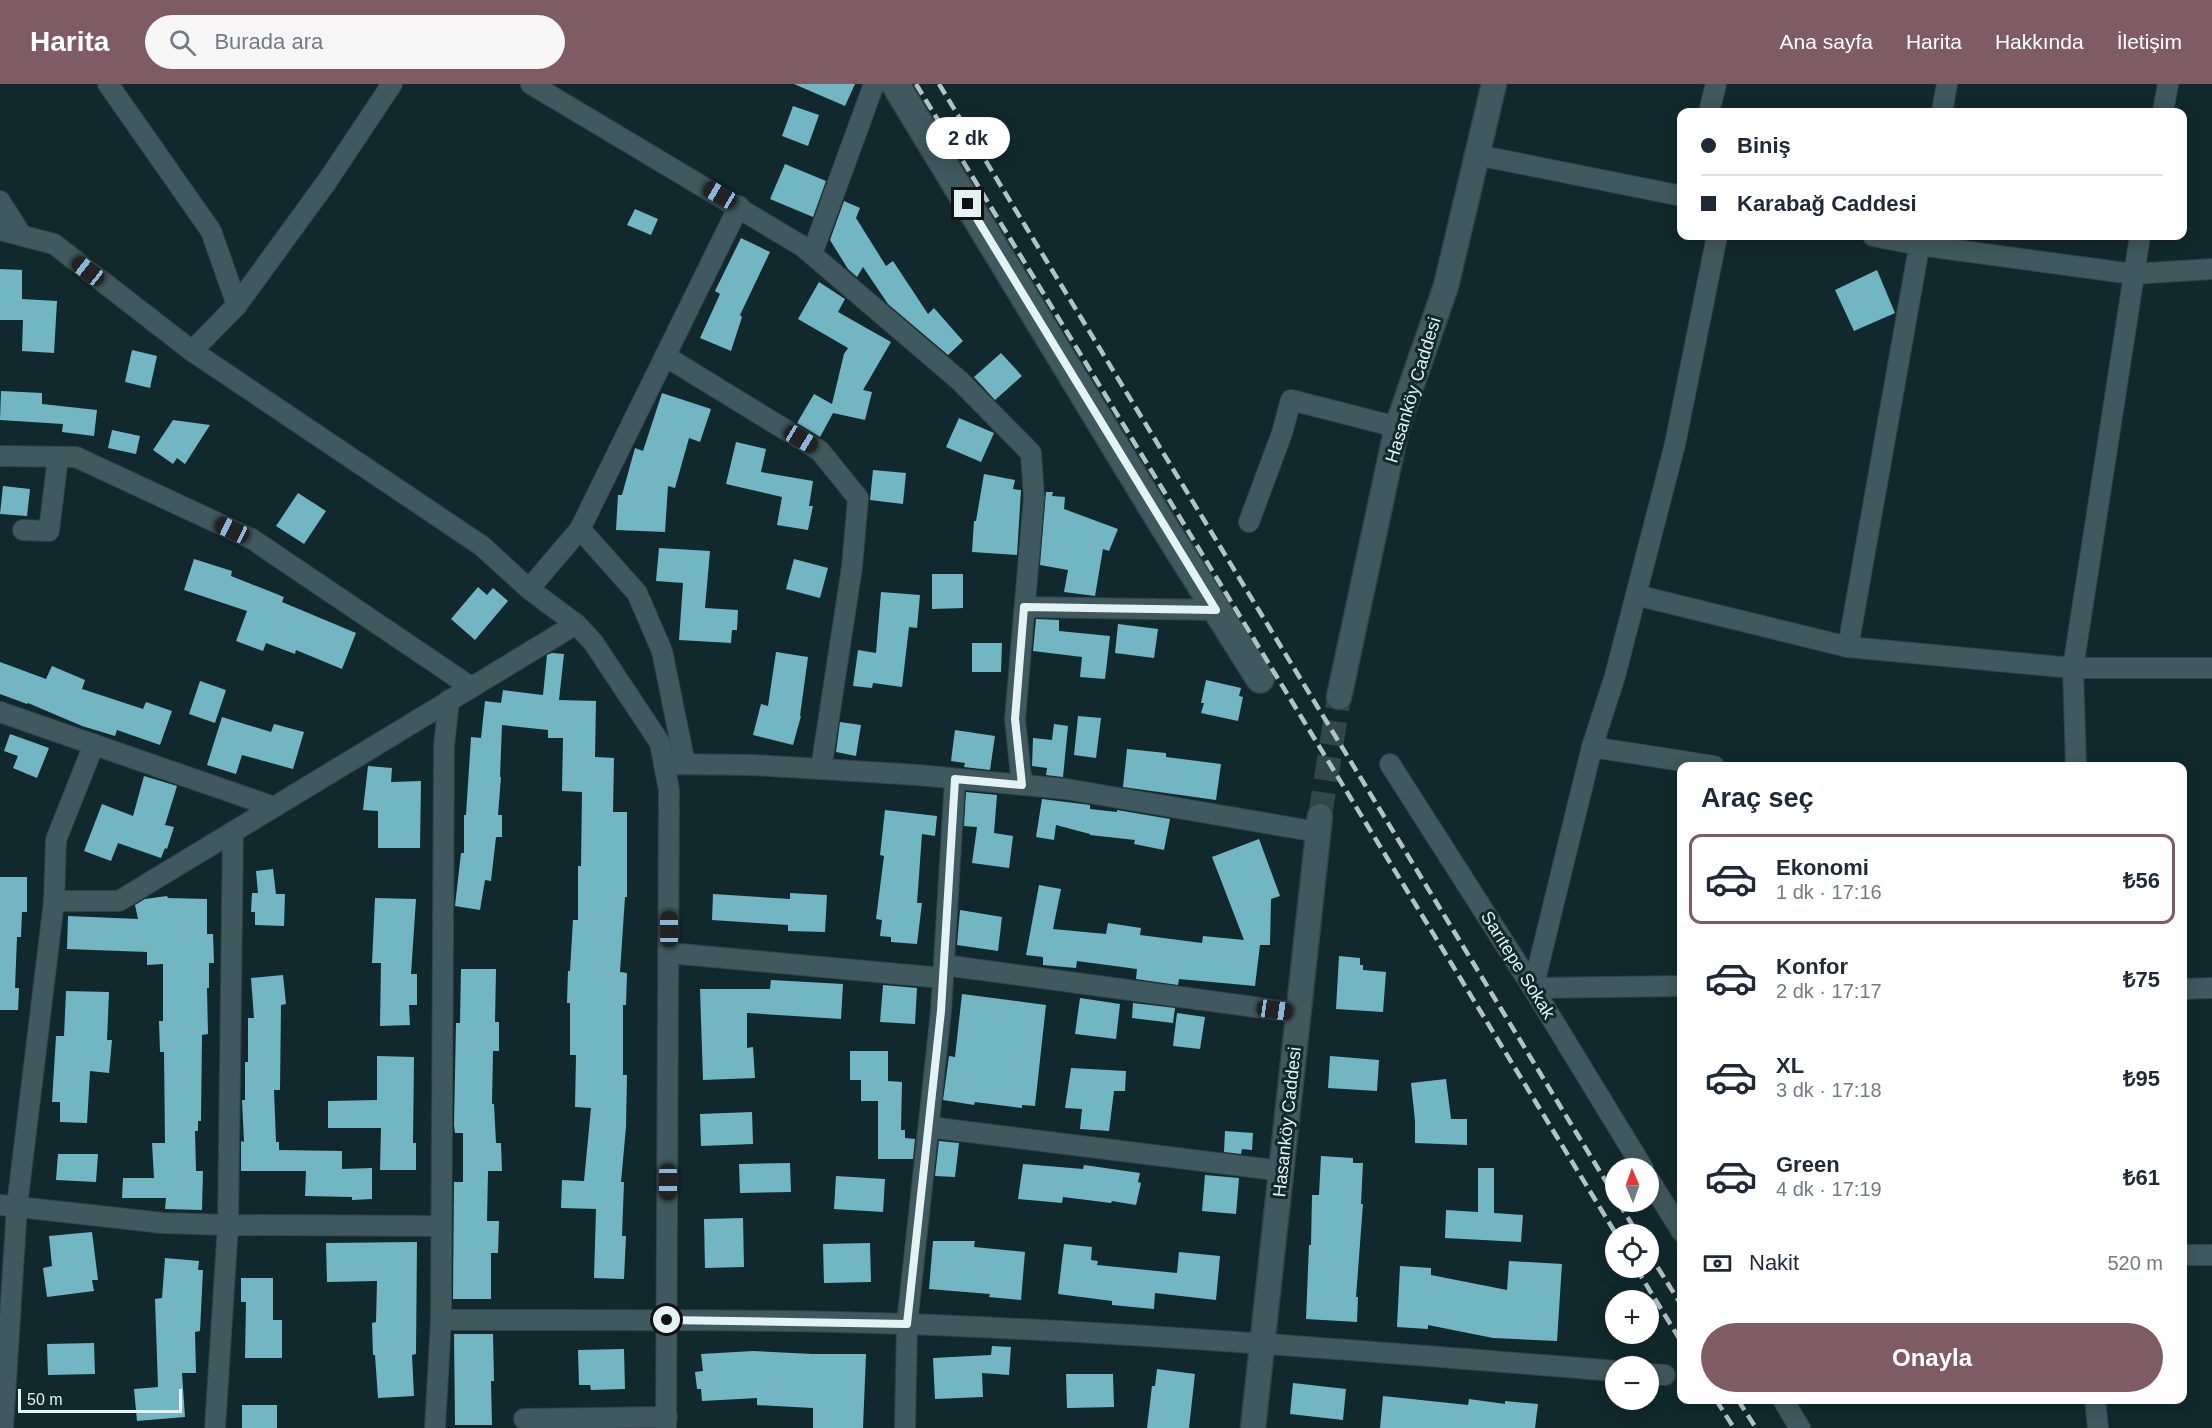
<!DOCTYPE html>
<html lang="tr">
<head>
<meta charset="utf-8">
<style>
  body { margin:0; font-family:Helvetica,sans-serif; background:#f6f6f7; color:#1f2937; height:100vh; display:flex; flex-direction:column; font-size:22px; white-space:nowrap }
  * { box-sizing:border-box; margin:0 }
  p { font-size:20px; color:#747a83 }
  .icon { flex:none; width:33px; height:33px; fill:none; stroke:currentColor; stroke-width:2; stroke-linecap:round; stroke-linejoin:round }
  .map { position:relative; flex:1; overflow:hidden }
  .sheet { position:absolute; left:1677px; top:678px; width:510px; height:642px; display:flex; flex-direction:column; background:#fff; border-radius:12px; box-shadow:0 3px 15px #0003 }
  .sheet>* { flex:none }
  .top-card { position:absolute; left:1677px; top:24px; width:510px; height:132px; border-radius:12px; box-shadow:0 3px 15px #0003; display:grid; align-content:center; height:132px; padding:0 24px; background:#fff }
  .needle { width:39px; rotate:358deg }
  .controls { position:absolute; left:1605px; top:1074px; display:grid; gap:12px }
  .controls a { display:grid; place-items:center; width:54px; height:54px; border-radius:50%; background:#fff; box-shadow:0 3px 15px #0003; font-size:30px }
  .scale { position:absolute; left:18px; bottom:15px; width:164px; box-sizing:border-box; padding-left:6px; border:3px solid #e4f2f4; border-top:0; font-size:16px; line-height:21px; white-space:nowrap; color:#e4f2f4; -webkit-text-stroke:4px #11292d; paint-order:stroke }
  .end { position:absolute; width:27px; height:27px; margin:-14px; border:8px solid #e4f2f4; background:#111; box-shadow:0 0 0 3px #111 }
  .from { border-radius:50% }
  .bubble { position:absolute; height:42px; border-radius:21px; background:#fff; box-shadow:0 3px 15px #0003; font-size:20px; font-weight:600; line-height:42px; text-align:center }
  .car { position:absolute; width:18px; height:36px; margin:-18px -9px; border-radius:8px; box-shadow:0 0 4px 2px #0007; background:linear-gradient(#222 24%,#8ab4d8 0 40%,#222 0 76%,#8ab4d8 0 86%,#222 0) }
  .top-card b { display:flex; align-items:center; gap:21px; height:57px; font-size:22px }
  .top-card b+b { border-top:2px solid #e0e1e3 }
  .top-card i { width:15px; height:15px; background:#1f2937 }
  ul { padding:0; list-style:none }
  li { display:flex; align-items:center; gap:18px; height:90px; margin:0 12px 9px; padding:0 12px; border:3px solid transparent; border-radius:12px }
  li div { flex:1 }
  li b { display:block; font-size:22px }
  li em { font-style:normal; font-weight:600 }
  li.selected { border-color:#7f5c64 }
  li>.icon { width:54px; height:54px; stroke-width:1.5 }
  h2 { padding:0 24px; font-size:27px; line-height:72px }
  .pay { display:flex; align-items:center; gap:15px; height:66px; padding:0 24px; font-size:22px }
  .pay p { margin-inline-start:auto }
  .primary-button { display:flex; gap:12px; margin-top:auto; padding:12px 24px }
  .primary-button a { flex:1; height:69px; border-radius:36px; background:#7f5c64; color:#fff; font-size:24px; font-weight:600; line-height:69px; text-align:center }
  header { display:flex; align-items:center; gap:36px; box-sizing:border-box; height:84px; padding:0 30px; background:#7f5c64; color:#fff }
  header strong { font-size:28px }
  nav { display:flex; gap:33px; margin-inline-start:auto; font-size:21px }
  .search { width:420px; height:54px; background:#f6f6f7; display:flex; align-items:center; gap:15px; box-sizing:border-box; padding:0 21px; border-radius:33px; color:#747a83; font-size:22px }
  .map>svg:first-child { display:block }
  .building { fill:#73b6c3 }
  .lines { fill:none; stroke-linecap:round; stroke-linejoin:round }
  .tertiary-tunnel { stroke:#31474b; stroke-width:24; stroke-dasharray:24 12; stroke-linecap:butt }
  .minor-casing { stroke:#324247; stroke-width:22 }
  .tertiary-casing { stroke:#324247; stroke-width:27 }
  .secondary-casing { stroke:#324247; stroke-width:30 }
  .minor { stroke:#40595e; stroke-width:20 }
  .tertiary { stroke:#40595e; stroke-width:24 }
  .secondary { stroke:#40595e; stroke-width:27 }
  .rail { stroke:#b2c3c5; stroke-width:4.5; stroke-dasharray:12 6; stroke-linecap:butt }
  .route { stroke:#e4f2f4; stroke-width:8 }
  .labels { text-anchor:middle; dominant-baseline:central; stroke-width:6; stroke-linejoin:round; paint-order:stroke }
  .street-label { font-size:18px; fill:#e4f2f4; stroke:#11292d }
</style>
</head>
<body>
<header>
<strong>Harita</strong>
<div class="search"><svg class="icon" aria-label="search" viewBox="0 0 24 24"><circle cx="10" cy="10" r="6"/><path d="M15 15l6 6"/></svg>Burada ara</div>
<nav><a>Ana sayfa</a><a>Harita</a><a>Hakkında</a><a>İletişim</a></nav>
</header>
<div class="map">
<svg width="2212" height="1344" viewBox="0 0 2212 1344">
  <rect width="100%" height="100%" fill="#11292d"/>
  <g class="building">
    <polygon points="794,0 855,0 845,22"/>
    <polygon points="793,22 819,31 808,62 782,52"/>
    <polygon points="785,80 826,97 813,133 770,115"/>
    <polygon points="844,117 860,124 856,134 886,182 893,177 928,230 934,224 963,257 948,271 888,220 863,183 857,193 848,185 830,156"/>
    <polygon points="635,125 658,135 651,151 627,141"/>
    <polygon points="741,154 770,168 740,231 742,233 731,267 700,254 720,210 715,207"/>
    <polygon points="0,185 22,186 22,215 57,217 54,269 22,267 23,236 0,236"/>
    <polygon points="1877,186 1895,229 1854,247 1835,206"/>
    <polygon points="819,198 845,215 838,228 891,258 863,306 872,308 865,336 833,329 820,353 797,339 814,310 832,320 844,270 848,264 798,235"/>
    <polygon points="132,266 157,272 150,304 125,298"/>
    <polygon points="1001,269 1022,292 995,316 974,293"/>
    <polygon points="1,307 42,309 42,320 97,326 94,352 62,348 63,340 0,336"/>
    <polygon points="662,309 711,325 700,358 689,354 675,404 668,402 665,448 616,446 618,411 622,411 635,364 643,367"/>
    <polygon points="959,334 994,349 981,378 946,363"/>
    <polygon points="173,336 210,341 185,380 177,374 173,380 153,366"/>
    <polygon points="112,346 140,352 136,370 108,364"/>
    <polygon points="736,358 766,365 761,388 813,397 809,422 813,422 808,446 777,441 782,413 726,400"/>
    <polygon points="873,386 906,389 903,420 870,416"/>
    <polygon points="984,390 1015,396 1013,405 1021,406 1017,471 972,468 974,437 976,437"/>
    <polygon points="3,402 30,405 27,432 0,430"/>
    <polygon points="1046,408 1053,408 1052,412 1065,413 1064,425 1118,445 1109,467 1103,465 1095,512 1064,508 1068,486 1040,481"/>
    <polygon points="298,409 326,427 304,460 276,442"/>
    <polygon points="659,464 710,467 705,524 738,526 737,546 732,546 731,559 679,556 683,499 656,497"/>
    <polygon points="194,475 232,487 231,492 284,513 282,518 356,549 342,585 296,566 295,570 266,559 263,567 236,557 247,527 184,506"/>
    <polygon points="794,475 828,484 820,514 786,505"/>
    <polygon points="932,490 963,490 963,524 932,525"/>
    <polygon points="478,503 487,511 493,504 508,517 475,556 451,535"/>
    <polygon points="881,508 920,511 917,544 909,543 902,603 873,599 872,604 853,602 858,566 876,569"/>
    <polygon points="1036,535 1059,536 1059,547 1110,552 1105,595 1080,593 1082,573 1033,567"/>
    <polygon points="1118,540 1158,545 1154,574 1115,569"/>
    <polygon points="972,559 1002,559 1001,588 972,588"/>
    <polygon points="776,568 808,573 800,632 801,632 793,661 753,651 761,620 768,622"/>
    <polygon points="552,569 564,570 559,616 596,617 595,673 614,674 613,728 627,728 627,813 625,813 620,888 627,889 626,921 623,921 623,991 627,991 626,1043 621,1098 624,1098 622,1152 626,1152 624,1195 594,1194 596,1125 561,1124 562,1096 584,1097 591,1024 575,1023 576,971 570,971 570,919 567,919 568,887 570,887 573,836 578,836 578,782 581,782 582,708 562,707 563,654 548,654 548,646 502,641 500,693 501,693 498,731 502,731 502,753 496,753 491,797 485,796 480,826 455,822 461,769 464,769 464,731 466,731 471,653 481,654 485,617 501,619 503,606 543,611 547,571"/>
    <polygon points="0,578 46,595 52,582 85,596 82,605 143,625 146,618 172,627 160,661 117,646 115,652 82,642 28,619 27,620 0,610"/>
    <polygon points="1206,596 1241,604 1239,612 1243,613 1238,637 1201,629 1204,619 1201,619"/>
    <polygon points="200,597 226,606 215,639 189,630"/>
    <polygon points="1078,632 1101,634 1096,674 1074,671"/>
    <polygon points="222,633 271,648 274,640 304,648 293,685 242,671 236,690 207,681"/>
    <polygon points="840,638 861,641 856,672 836,668"/>
    <polygon points="1054,640 1068,642 1063,693 1046,691 1047,684 1032,682 1033,654 1052,656"/>
    <polygon points="955,646 995,652 990,686 964,683 965,679 951,677"/>
    <polygon points="10,650 49,664 37,694 13,684 18,672 4,667"/>
    <polygon points="1127,665 1166,669 1166,673 1221,680 1216,716 1123,703"/>
    <polygon points="368,682 392,684 391,698 421,697 420,764 378,764 378,727 363,726"/>
    <polygon points="144,692 177,702 165,741 174,743 167,765 165,764 161,774 118,759 111,777 84,767 102,720 133,732"/>
    <polygon points="966,708 997,711 994,749 1013,752 1009,784 972,779 977,743 964,742"/>
    <polygon points="1042,715 1090,721 1090,725 1117,728 1117,726 1170,735 1164,766 1134,760 1135,756 1090,751 1090,750 1056,741 1054,756 1036,753"/>
    <polygon points="885,726 937,732 935,752 922,750 917,819 922,819 917,860 891,858 891,853 880,852 882,836 876,835 884,772 880,771"/>
    <polygon points="1259,755 1280,812 1271,815 1270,861 1260,861 1255,902 1179,895 1178,901 1136,895 1137,885 1077,877 1076,884 1043,881 1043,873 1026,871 1039,801 1061,805 1053,845 1106,850 1108,839 1141,844 1140,851 1202,859 1203,852 1244,856 1212,773"/>
    <polygon points="273,785 276,810 285,810 284,842 255,841 255,828 251,828 252,809 258,809 256,787"/>
    <polygon points="0,793 27,793 27,828 22,828 21,853 17,853 15,904 19,904 18,926 0,926"/>
    <polygon points="790,809 827,811 825,848 788,847 788,841 712,836 713,810 790,815"/>
    <polygon points="167,812 168,814 207,815 207,850 213,850 214,879 209,879 209,904 207,904 208,950 202,951 201,1037 198,1037 198,1047 195,1047 196,1087 203,1087 202,1126 165,1125 166,1114 122,1114 123,1094 154,1094 152,1059 165,1059 164,968 160,968 159,937 163,937 163,880 147,881 147,868 67,865 68,832 138,835 135,821 145,815"/>
    <polygon points="375,814 416,815 411,890 417,890 417,921 409,921 410,941 380,942 381,879 372,879"/>
    <polygon points="960,826 1002,833 998,867 957,861"/>
    <polygon points="1339,872 1360,874 1360,881 1363,881 1363,886 1386,888 1383,928 1336,925"/>
    <polygon points="461,885 496,885 495,938 499,938 499,967 493,967 492,1020 494,1020 496,1059 501,1059 502,1087 488,1087 487,1137 499,1137 498,1169 491,1169 491,1215 453,1215 454,1098 463,1098 463,1049 455,1049 454,1041 456,939 460,939"/>
    <polygon points="283,891 286,920 281,921 280,1006 274,1006 276,1058 279,1058 279,1066 342,1067 342,1085 372,1084 372,1115 352,1116 352,1113 305,1112 306,1087 241,1087 241,1057 244,1058 242,1016 245,1016 245,978 248,978 248,934 254,934 251,894"/>
    <polygon points="771,896 843,900 841,935 747,929 747,964 753,963 755,994 703,996 700,905 770,905"/>
    <polygon points="883,901 917,904 915,940 880,938"/>
    <polygon points="66,907 109,908 107,956 112,956 109,989 90,987 87,1039 60,1038 60,1018 52,1018 56,952 64,952"/>
    <polygon points="962,910 1046,921 1035,1022 1022,1021 1022,1024 975,1018 974,1021 943,1016 949,972 955,973"/>
    <polygon points="1080,914 1120,920 1116,955 1075,950"/>
    <polygon points="1133,919 1175,924 1173,939 1132,934"/>
    <polygon points="1177,929 1205,933 1200,965 1173,962"/>
    <polygon points="850,967 888,967 888,997 902,998 901,1046 905,1046 905,1054 915,1055 913,1075 878,1075 878,1017 861,1017 861,996 850,996"/>
    <polygon points="377,972 414,973 413,1059 416,1059 416,1086 380,1086 381,1044 328,1044 328,1017 377,1016"/>
    <polygon points="1330,972 1379,976 1377,1007 1328,1004"/>
    <polygon points="1071,984 1126,987 1125,1007 1114,1007 1109,1047 1080,1045 1082,1025 1065,1024"/>
    <polygon points="1446,995 1451,1035 1467,1035 1467,1061 1415,1059 1415,1037 1411,999"/>
    <polygon points="752,1028 753,1060 701,1062 700,1030"/>
    <polygon points="1225,1047 1253,1049 1252,1066 1242,1065 1241,1070 1224,1068"/>
    <polygon points="939,1057 959,1059 955,1093 935,1092"/>
    <polygon points="58,1070 98,1070 96,1098 56,1096"/>
    <polygon points="1321,1072 1353,1074 1353,1079 1363,1079 1361,1120 1363,1120 1356,1213 1358,1213 1357,1238 1306,1235 1309,1161 1311,1161 1312,1111 1319,1111"/>
    <polygon points="790,1079 791,1108 740,1109 739,1080"/>
    <polygon points="1023,1080 1083,1085 1084,1081 1140,1089 1138,1098 1141,1099 1136,1121 1112,1117 1111,1119 1063,1113 1062,1119 1018,1115"/>
    <polygon points="1478,1084 1494,1084 1494,1129 1523,1131 1521,1158 1445,1154 1446,1126 1478,1128"/>
    <polygon points="1205,1091 1239,1094 1236,1130 1202,1127"/>
    <polygon points="836,1092 885,1095 883,1128 834,1125"/>
    <polygon points="743,1134 744,1183 705,1184 704,1135"/>
    <polygon points="92,1148 98,1196 92,1196 94,1207 47,1213 43,1184 52,1182 49,1152"/>
    <polygon points="933,1157 975,1157 974,1163 1025,1168 1021,1216 989,1213 990,1210 929,1205"/>
    <polygon points="417,1158 416,1270 412,1271 414,1312 378,1314 375,1271 373,1271 372,1239 376,1238 377,1197 327,1198 326,1159"/>
    <polygon points="870,1159 871,1198 824,1199 823,1160"/>
    <polygon points="1064,1160 1092,1163 1091,1176 1098,1177 1097,1181 1177,1189 1179,1168 1220,1172 1216,1216 1155,1209 1154,1225 1112,1221 1112,1217 1058,1210"/>
    <polygon points="165,1174 199,1177 198,1186 203,1186 200,1247 195,1248 196,1289 182,1289 185,1333 137,1337 134,1305 158,1303 155,1215 162,1214"/>
    <polygon points="1509,1177 1562,1180 1557,1257 1493,1254 1428,1241 1428,1245 1397,1243 1400,1182 1431,1184 1431,1191 1507,1206"/>
    <polygon points="241,1194 273,1194 273,1236 282,1236 282,1274 245,1274 246,1218 241,1218"/>
    <polygon points="454,1250 493,1250 494,1297 491,1297 492,1341 455,1341"/>
    <polygon points="94,1259 95,1290 48,1291 47,1260"/>
    <polygon points="992,1262 1011,1263 1009,1291 982,1289 983,1313 935,1315 933,1274 991,1271"/>
    <polygon points="624,1265 625,1305 591,1306 590,1301 579,1301 578,1266"/>
    <polygon points="753,1267 813,1270 866,1270 863,1344 813,1344 813,1324 757,1321 757,1314 702,1317 701,1305 697,1305 695,1288 703,1287 701,1270"/>
    <polygon points="1157,1285 1195,1290 1189,1344 1147,1344 1152,1302 1155,1302"/>
    <polygon points="1066,1290 1113,1290 1114,1323 1067,1324"/>
    <polygon points="1293,1299 1346,1305 1343,1336 1290,1330"/>
    <polygon points="1383,1312 1468,1321 1469,1315 1505,1320 1505,1317 1538,1320 1535,1344 1380,1344"/>
    <rect x="242" y="1321" width="35" height="23"/>
  </g>
  <g class="lines">
    <polyline class="tertiary-tunnel" points="1320,732 1339,613"/>
    <g class="minor-casing">
      <g id="minor">
        <polyline points="108,0 211,147 237,221"/>
        <polyline points="531,0 802,162 960,297 1031,369 1034,414 1015,635 1022,701"/>
        <polyline points="1709,28 1716,0"/>
        <polyline points="1942,28 1947,0"/>
        <polyline points="2163,28 2168,0"/>
        <polyline points="1477,71 1682,112"/>
        <polyline points="0,117 22,152"/>
        <polyline points="0,146 54,160 192,267 482,462 529,505 576,540 593,558 660,659 669,706 666,1344"/>
        <polyline points="1873,152 1919,161 2133,190 2212,185"/>
        <polyline points="812,170 874,0"/>
        <polyline points="192,267 237,221 328,96 392,0"/>
        <polyline points="665,272 820,367 858,414 852,483 821,685"/>
        <polyline points="0,372 76,373 252,455 471,603"/>
        <polyline points="1249,438 1282,349 1291,316 1397,343"/>
        <polyline points="580,445 637,509 662,567 685,680"/>
        <polyline points="23,446 49,447 58,373"/>
        <polyline points="529,505 580,445 739,122"/>
        <polyline points="1636,511 1848,563 2073,584 2212,584"/>
        <polyline points="1025,523 1216,526"/>
        <polyline points="1848,563 1921,152"/>
        <polyline points="0,628 274,723"/>
        <polyline points="1592,663 1714,682"/>
        <polyline points="664,680 752,681 821,685 918,691 1066,705 1318,748"/>
        <polyline points="1390,680 1533,904 1643,1084"/>
        <polyline points="2076,682 2073,584 2140,152"/>
        <polyline points="54,817 119,817 576,540"/>
        <polyline points="669,869 943,894"/>
        <polyline points="944,881 1299,929"/>
        <polyline points="1682,902 1533,904 1592,663 1615,592 1675,360 1717,152"/>
        <polyline points="2182,905 2212,904"/>
        <polyline points="929,1043 1282,1087"/>
        <polyline points="1648,1094 1682,1148"/>
        <polyline points="0,1121 163,1139 228,1141 440,1142"/>
        <polyline points="2182,1171 2212,1171"/>
        <path d="M441,1236C597,1236 752,1235 908,1240C1144,1249 1380,1268 1616,1287"/>
        <polyline points="1648,1290 1665,1291"/>
        <polyline points="1783,1316 1800,1344"/>
        <polyline points="2095,1316 2098,1344"/>
        <polyline points="524,1335 667,1333"/>
        <polyline points="3,1344 17,1122 54,817 56,756 94,660"/>
        <polyline points="215,1344 228,1141 233,748"/>
        <polyline points="435,1344 441,1236 444,662 449,616"/>
        <polyline points="905,1344 907,1240 941,927 955,695"/>
      </g>
    </g>
    <g class="tertiary-casing">
      <g id="tertiary">
        <polyline points="1339,613 1397,343 1446,202 1494,0"/>
        <polyline points="1253,1344 1320,732"/>
      </g>
    </g>
    <g class="secondary-casing">
      <polyline id="secondary" points="895,0 1163,441 1260,595"/>
    </g>
    <use href="#minor" class="minor"/>
    <use href="#tertiary" class="tertiary"/>
    <use href="#secondary" class="secondary"/>
    <g class="rail">
      <polyline points="916,0 1616,1150"/>
      <polyline points="939,0 1616,1114"/>
      <polyline points="1618,1118 1638,1150"/>
      <polyline points="1648,1168 1682,1222"/>
      <polyline points="1636,1184 1682,1259"/>
      <polyline points="1716,1316 1734,1344"/>
      <polyline points="1738,1316 1756,1344"/>
    </g>
  </g>
  <g class="lines">
    <polyline class="route" points="667,1236 907,1240 941,927 955,695 1022,701 1015,635 1024,523 1216,526 968,120"/>
  </g>
  <g class="labels">
    <g class="street-label">
      <text transform="translate(1413 306) rotate(-73)">Hasanköy Caddesi</text>
      <text transform="translate(1518 881) rotate(58)">Sarıtepe Sokak</text>
      <text transform="translate(1287 1038) rotate(-84)">Hasanköy Caddesi</text>
    </g>
  </g>
</svg>
<div class="controls">
<a><svg class="needle" viewBox="-14 -14 28 28"><path d="M0-13l5 13h-10z" fill="#e53935"/><path d="M0 13l5-13h-10z" fill="#747a83"/></svg></a>
<a><svg class="icon" aria-label="locate" viewBox="0 0 24 24"><circle cx="12" cy="12" r="6"/><path d="M12 2v4M12 18v4M2 12h4M18 12h4"/></svg></a>
<a>+</a>
<a>−</a>
</div>
<div class="scale">50 m</div>
<i class="end from" style="left:667px;top:1236px"></i>
<i class="end" style="left:968px;top:120px"></i>
<div class="bubble" style="left:926px;top:33px;width:84px">2 dk</div>
<i class="car" style="left:720px;top:111px;rotate:300deg"></i>
<i class="car" style="left:88px;top:187px;rotate:308deg"></i>
<i class="car" style="left:801px;top:355px;rotate:121deg"></i>
<i class="car" style="left:232px;top:446px;rotate:295deg"></i>
<i class="car" style="left:669px;top:845px;rotate:0deg"></i>
<i class="car" style="left:1275px;top:926px;rotate:98deg"></i>
<i class="car" style="left:668px;top:1098px;rotate:180deg"></i>
<div class="top-card">
<b><i class="from"></i>Biniş</b>
<b><i></i>Karabağ Caddesi</b>
</div>
<section class="sheet">
<h2>Araç seç</h2>
<ul>
<li class="selected"><svg class="icon" aria-label="car" viewBox="0 0 24 24"><path d="M5 17H2v-5l4-1 3-4h7l3 4 3 1v5h-3M9 17h6M6 11h13"/><circle cx="7" cy="17" r="2"/><circle cx="17" cy="17" r="2"/></svg><div><b>Ekonomi</b><p>1 dk · 17:16</p></div><em>₺56</em></li>
<li><svg class="icon" aria-label="car" viewBox="0 0 24 24"><path d="M5 17H2v-5l4-1 3-4h7l3 4 3 1v5h-3M9 17h6M6 11h13"/><circle cx="7" cy="17" r="2"/><circle cx="17" cy="17" r="2"/></svg><div><b>Konfor</b><p>2 dk · 17:17</p></div><em>₺75</em></li>
<li><svg class="icon" aria-label="car" viewBox="0 0 24 24"><path d="M5 17H2v-5l4-1 3-4h7l3 4 3 1v5h-3M9 17h6M6 11h13"/><circle cx="7" cy="17" r="2"/><circle cx="17" cy="17" r="2"/></svg><div><b>XL</b><p>3 dk · 17:18</p></div><em>₺95</em></li>
<li><svg class="icon" aria-label="car" viewBox="0 0 24 24"><path d="M5 17H2v-5l4-1 3-4h7l3 4 3 1v5h-3M9 17h6M6 11h13"/><circle cx="7" cy="17" r="2"/><circle cx="17" cy="17" r="2"/></svg><div><b>Green</b><p>4 dk · 17:19</p></div><em>₺61</em></li>
</ul>
<div class="pay"><svg class="icon" aria-label="cash" viewBox="0 0 24 24"><path d="M3 7h18v10H3z"/><circle cx="12" cy="12" r="2"/></svg>Nakit<p>520 m</p></div>
<div class="primary-button"><a>Onayla</a></div>
</section>
</div>
</body>
</html>
